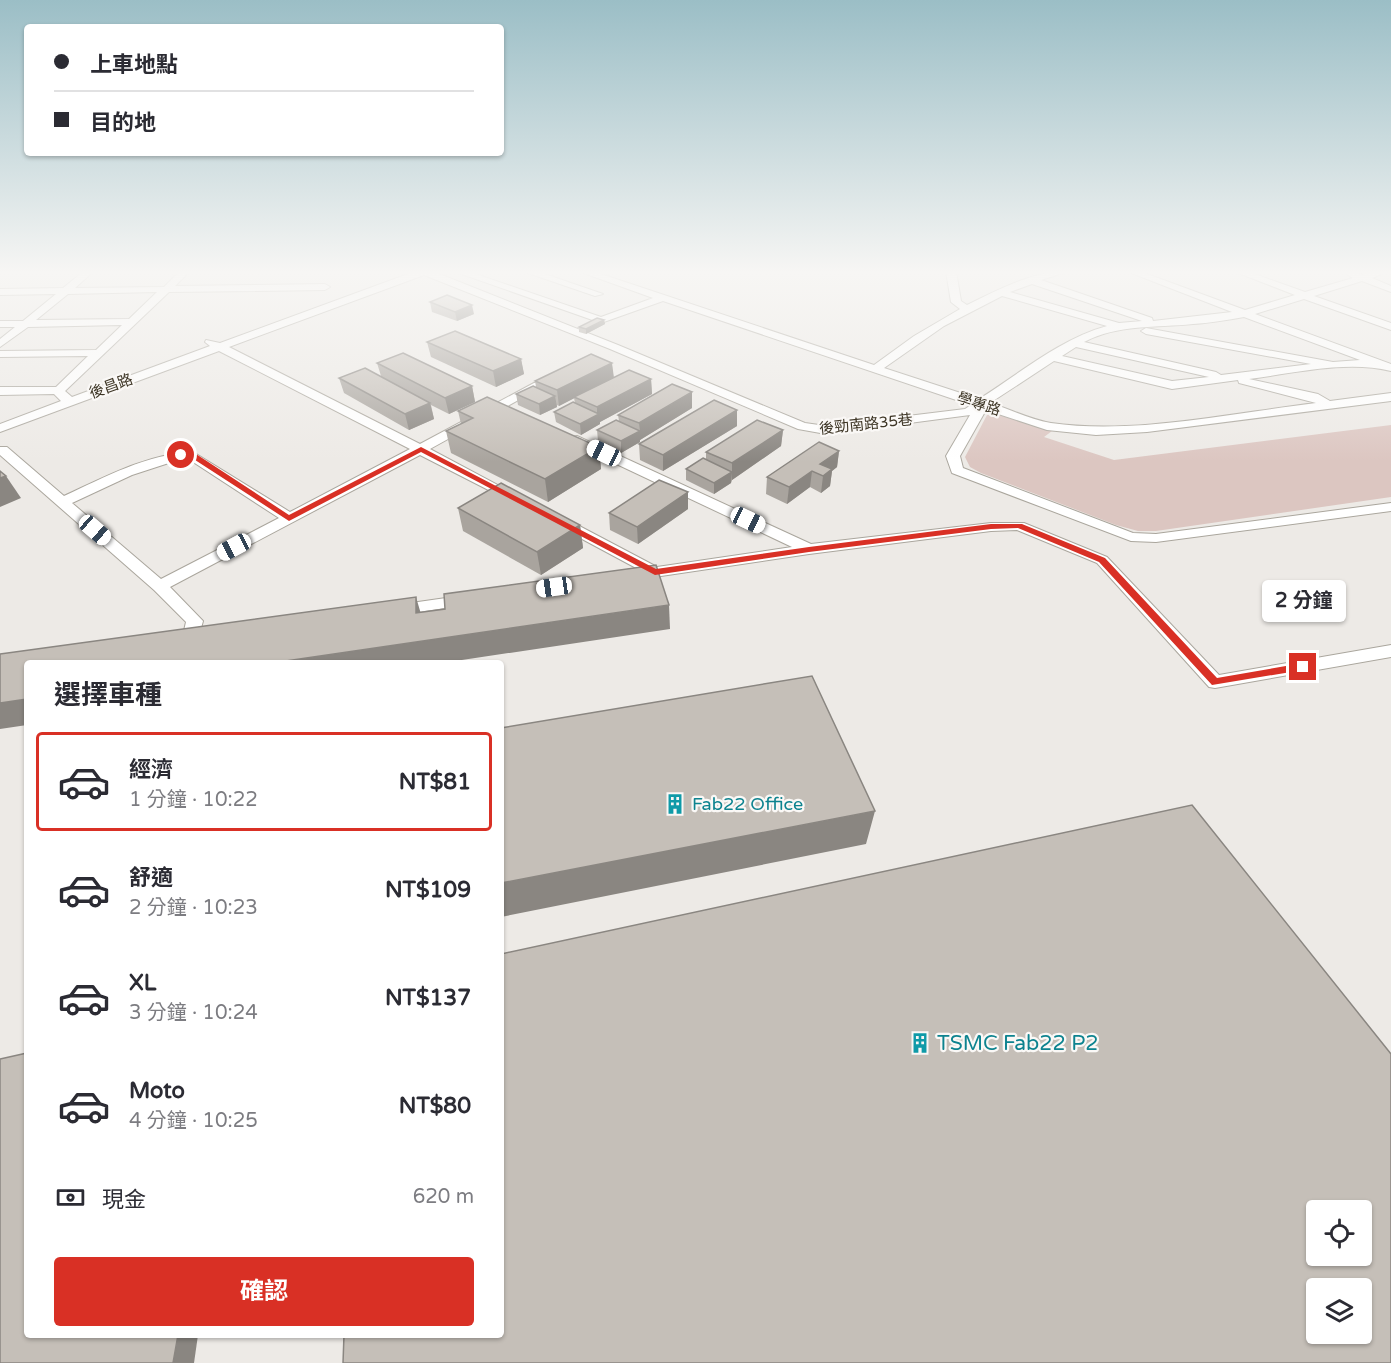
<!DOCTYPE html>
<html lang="zh-TW">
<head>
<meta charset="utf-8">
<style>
  body { margin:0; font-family:"Varela Round","Noto Sans TC",sans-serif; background:#f7f7f7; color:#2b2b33; height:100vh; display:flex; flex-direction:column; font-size:22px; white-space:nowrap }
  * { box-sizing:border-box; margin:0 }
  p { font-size:20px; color:#7c7c81 }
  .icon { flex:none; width:33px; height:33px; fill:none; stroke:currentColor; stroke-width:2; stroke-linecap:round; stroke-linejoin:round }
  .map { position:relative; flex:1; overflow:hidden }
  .sheet { position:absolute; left:24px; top:660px; width:480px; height:678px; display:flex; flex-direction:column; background:#fff; border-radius:6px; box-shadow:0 2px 4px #0004 }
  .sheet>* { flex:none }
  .banner { position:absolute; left:24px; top:24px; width:480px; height:132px; border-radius:6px; box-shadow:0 2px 4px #0004; display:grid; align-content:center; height:132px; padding:0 30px; background:#fff }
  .tools { position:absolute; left:1306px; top:1200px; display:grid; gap:12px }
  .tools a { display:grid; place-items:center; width:66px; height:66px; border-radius:6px; background:#fff; box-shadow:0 2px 4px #0004; font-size:30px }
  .end { position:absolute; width:27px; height:27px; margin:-14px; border:8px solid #d93025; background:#fff; box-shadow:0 0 0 3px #fff }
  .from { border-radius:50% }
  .bubble { position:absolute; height:42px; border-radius:6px; background:#fff; box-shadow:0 2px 4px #0004; font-size:20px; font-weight:700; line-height:42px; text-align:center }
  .car { position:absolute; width:18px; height:36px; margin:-18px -9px; border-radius:8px; box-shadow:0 0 4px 2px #0007; background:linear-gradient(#fff 24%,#345 0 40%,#fff 0 76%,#345 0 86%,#fff 0) }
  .banner b { display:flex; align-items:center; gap:21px; height:57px; font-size:22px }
  .banner b+b { border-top:2px solid #e1e1e2 }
  .banner i { width:15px; height:15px; background:#2b2b33 }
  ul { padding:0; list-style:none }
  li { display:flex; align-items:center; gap:18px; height:99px; margin:0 12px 9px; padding:0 18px; border:3px solid transparent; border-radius:6px }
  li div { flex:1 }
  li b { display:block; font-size:22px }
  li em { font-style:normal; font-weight:700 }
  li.current { border-color:#d93025 }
  li>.icon { width:54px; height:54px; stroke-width:1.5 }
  h2 { padding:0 30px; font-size:27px; line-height:72px }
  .pay { display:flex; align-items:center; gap:15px; height:66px; padding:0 30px; font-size:22px }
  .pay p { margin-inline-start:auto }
  .primary-button { display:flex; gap:12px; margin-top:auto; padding:12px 30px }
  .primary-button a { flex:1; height:69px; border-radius:6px; background:#d93025; color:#fff; font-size:24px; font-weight:700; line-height:69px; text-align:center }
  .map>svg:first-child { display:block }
  .green { fill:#dcc6c1 }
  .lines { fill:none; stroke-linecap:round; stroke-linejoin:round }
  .minor-casing { stroke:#aaa69d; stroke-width:2 }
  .minor { fill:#fff; fill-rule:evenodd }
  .wall { fill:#a9a49e }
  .shaded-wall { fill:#8a8681 }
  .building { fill:#c5bfb8; stroke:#8a8681; stroke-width:1.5; fill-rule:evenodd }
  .route { fill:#d93025 }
  .labels { text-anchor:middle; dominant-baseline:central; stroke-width:4.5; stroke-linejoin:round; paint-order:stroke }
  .far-street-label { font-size:15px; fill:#3e3626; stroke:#faf8f6 }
  .culture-label { font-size:18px; fill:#0d838f; stroke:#faf8f6; text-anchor:start }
  .near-culture-label { font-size:21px; fill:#0d838f; stroke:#faf8f6; text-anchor:start }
</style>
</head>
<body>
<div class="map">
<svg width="1391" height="1363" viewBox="0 0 1391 1363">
  <rect width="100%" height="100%" fill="#edeae6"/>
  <polygon class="green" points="987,415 999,415 1052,431 1044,437 1114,460 1391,425 1391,497 1156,531 1138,531 1116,525 981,473 970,467 965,457"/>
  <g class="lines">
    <g class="minor-casing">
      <g id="minor">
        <path d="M84,271H94L75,288L164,287L180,271H190L175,286L325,284L330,287L325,290L169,292L65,391L72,397L210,346L205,342L206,340L220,343L416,271H432L618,345L805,423L826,426L965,409L971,405L663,301L601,323L453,271H467L601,317L653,298L578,271H592L874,365L914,336L960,309L951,302L946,271H956L961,301L967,305C1000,289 1033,271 1069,271L1041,280L1152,318L1153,321L1232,312L1126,271H1139L1245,310L1295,295L1233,271H1246L1305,292L1353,278L1341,271C1348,271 1358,275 1365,274C1373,273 1381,271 1389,271L1372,278L1391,286V292L1362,281L1314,296L1391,323V330L1304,299L1255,314L1391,364V371C1347,360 1295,373 1249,379L1318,394L1330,401L1391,393V401L1147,432L1096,435L1047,430L986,410L960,456L963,468L1133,533L1156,534L1391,503V511L1156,542L1131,541L952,473L946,456L970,415L826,434L798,429L610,349L424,275L229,347L420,444L534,383H542V387L430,449L522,498L515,502L510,501L420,455L170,587L203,621L198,639H186L183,635L186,622L154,590L0,455V447H7L64,496C105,477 147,454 193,452L290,512L410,449L219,351L0,432V424L61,401L54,394L0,395V387H56L88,356L0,357V351L96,350L122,325L28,327L0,347V339L15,327H0V321H23L56,294L0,295V289L63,288ZM1032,284L1142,321L1119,323L1010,292ZM157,292L129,319L36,320L68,294ZM1002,296L1107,326C1060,339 1019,374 979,399L884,368L944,326ZM1244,317L1360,360L1333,362L1146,328L1141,331L1146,334L1311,364L1221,375L1216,372L1084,342C1118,324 1156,328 1193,324C1210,323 1227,320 1244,317ZM1076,347L1209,377L1172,381L1062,356ZM1054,361L1172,389L1238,380L1239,383L1316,403C1233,413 1133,435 1051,423C1031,420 1010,409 990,403ZM178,460H190L279,518L161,579L72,503L132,475Z"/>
        <polygon points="522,271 536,271 603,294 595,296"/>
        <polygon points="577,436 811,544 991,523 1024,523 1107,557 1219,675 1391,645 1391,657 1215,688 1209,687 1097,563 1017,530 991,531 809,554 634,580 628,579 626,575 628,571 638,569 556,525 554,522 556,519 566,519 657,567 792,547 572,443 571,440 572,437"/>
        <polygon points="467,595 473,596 475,600 473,604 397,615 391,614 389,610 391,606 397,605"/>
      </g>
    </g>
    <use href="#minor" class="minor"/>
  </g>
  <g class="wall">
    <polygon points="430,302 474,314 457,321 432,312"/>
    <polygon points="604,320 605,324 586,334 579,332 579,327"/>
    <polygon points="427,342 521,359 524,374 496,387 431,357"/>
    <polygon points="377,363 472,386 475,402 449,414 431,405 434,419 409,430 344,393 339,378 381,376"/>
    <polygon points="614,377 651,379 652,394 600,422 600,424 581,435 556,422 554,412 575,403 574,398 559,406 557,405 557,407 540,415 518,405 516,394 536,387 535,381"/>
    <polygon points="692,408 640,440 640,442 621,453 598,441 597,430 619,421 618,415"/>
    <polygon points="737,410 737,426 663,471 640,460 639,444"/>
    <polygon points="458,411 599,447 601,469 548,502 451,453 446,431 461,424"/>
    <polygon points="783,430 781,446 732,480 731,483 714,494 686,480 686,469 706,459 706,452"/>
    <polygon points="839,451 837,467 832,471 830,486 821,493 810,487 787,504 766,494 767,477"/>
    <polygon points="458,508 580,525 583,548 541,575 463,531"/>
    <polygon points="688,509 638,544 610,530 609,513"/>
  </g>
  <g class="shaded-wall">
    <polygon points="472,305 474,314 457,321 455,312"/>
    <polygon points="604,320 605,324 586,334 586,329"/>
    <polygon points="521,359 524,374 496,387 493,371"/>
    <polygon points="612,363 614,378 559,406 557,390"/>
    <polygon points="651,379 652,394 600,422 600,424 581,435 580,424 597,415 597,407"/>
    <polygon points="472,386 475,402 449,414 445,398"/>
    <polygon points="692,392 692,408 640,440 640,442 621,453 621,441 640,431 639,423"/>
    <polygon points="555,396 557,407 540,415 539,404"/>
    <polygon points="430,403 434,419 409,430 405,414"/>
    <polygon points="737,410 737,426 663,471 663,455"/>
    <polygon points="783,430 781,446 732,480 732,463"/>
    <polygon points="599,447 601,469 548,502 545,479"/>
    <polygon points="839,451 837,467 832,471 830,486 821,493 823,476 820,464"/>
    <polygon points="812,471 810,487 787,504 789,487"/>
    <polygon points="732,472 731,483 714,494 714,483"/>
    <polygon points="6,476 21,498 0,507 0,478"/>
    <polygon points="688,492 688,509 638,544 637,527"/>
    <polygon points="580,525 583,548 541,575 537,552"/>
    <polygon points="416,597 423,621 416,613"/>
    <polygon points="669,605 670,629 442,663 272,663"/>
    <polygon points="27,699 27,725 0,729 0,703"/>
    <polygon points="875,811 866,844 501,917 501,883"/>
    <polygon points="178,1335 198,1335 194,1363 173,1363"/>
  </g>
  <g class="building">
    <polygon points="447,295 472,305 455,312 430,302"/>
    <polygon points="597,318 604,320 586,329 579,327"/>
    <polygon points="455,331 521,359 493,371 427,342"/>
    <polygon points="403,353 472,386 445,398 377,363"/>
    <polygon points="591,354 612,363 557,390 535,381"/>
    <polygon points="365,368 430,403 405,414 339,378"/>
    <polygon points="629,370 651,379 597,407 574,397"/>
    <polygon points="672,384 692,392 639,423 618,415"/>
    <polygon points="533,386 555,396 539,404 516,394"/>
    <polygon points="487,397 599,447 545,479 446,431 473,418 458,411"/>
    <polygon points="714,400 737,410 663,455 639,444"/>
    <polygon points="573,402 599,414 580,424 554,412"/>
    <polygon points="616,420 640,431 621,441 597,430"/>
    <polygon points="757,420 783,430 732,463 706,452"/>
    <polygon points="819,442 839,451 820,464 832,469 823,476 812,471 789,487 767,477"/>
    <polygon points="703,458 732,472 714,483 686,469"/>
    <polygon points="0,471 6,476 0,478"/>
    <polygon points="659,480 688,492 637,527 609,513"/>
    <polygon points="501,483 580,525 537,552 458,508"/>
    <polygon points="656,565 669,605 272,663 27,663 27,699 0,703 0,654 416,597 416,613 445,609 444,594"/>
    <polygon points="812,676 875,811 501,883 501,728"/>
    <path d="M1192,805L1391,1054V1363H343L344,1335H501V954ZM1317,1210H1362V1256H1317ZM1317,1288H1362V1334H1317Z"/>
    <polygon points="27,1053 27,1335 178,1335 173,1363 0,1363 0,1059"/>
  </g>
  <linearGradient id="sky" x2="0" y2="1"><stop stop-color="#9bbec6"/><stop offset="0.59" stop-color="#f7f6f4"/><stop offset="1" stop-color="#f7f6f4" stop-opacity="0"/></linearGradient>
  <rect width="1391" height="462" fill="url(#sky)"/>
  <polygon class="route" points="421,447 656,569 809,547 991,524 1022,524 1105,558 1217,678 1303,663 1308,667 1303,670 1212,685 1099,562 1018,528 991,529 809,552 655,575 421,452 289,521 192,458 177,455 181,453 196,454 289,515"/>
  <defs>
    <g id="building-bare" transform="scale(1.62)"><path d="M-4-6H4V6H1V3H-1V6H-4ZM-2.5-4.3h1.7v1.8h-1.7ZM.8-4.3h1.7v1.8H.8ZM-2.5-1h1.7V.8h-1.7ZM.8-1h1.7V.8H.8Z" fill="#0f9aa8" stroke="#faf8f6" stroke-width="2.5" paint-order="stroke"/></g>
  </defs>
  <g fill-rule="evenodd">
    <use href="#building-bare" x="675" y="804"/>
    <use href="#building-bare" x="920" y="1043"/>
  </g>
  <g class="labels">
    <g class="far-street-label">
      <text transform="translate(111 386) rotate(-20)">後昌路</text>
      <text transform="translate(979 404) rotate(18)">學專路</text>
      <text transform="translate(866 424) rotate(-6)">後勁南路35巷</text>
    </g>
    <g class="culture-label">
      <text x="692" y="804">Fab22 Office</text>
    </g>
    <g class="near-culture-label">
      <text x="937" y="1043">TSMC Fab22 P2</text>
    </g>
  </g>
</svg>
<div class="tools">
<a><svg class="icon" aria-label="locate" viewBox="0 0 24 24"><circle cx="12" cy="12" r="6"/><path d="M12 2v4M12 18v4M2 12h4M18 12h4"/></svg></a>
<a><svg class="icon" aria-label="layers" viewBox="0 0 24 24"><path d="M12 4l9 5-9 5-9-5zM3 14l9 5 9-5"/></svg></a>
</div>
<i class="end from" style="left:181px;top:455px"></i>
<i class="end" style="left:1303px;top:667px"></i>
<div class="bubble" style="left:1262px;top:580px;width:84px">2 分鐘</div>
<i class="car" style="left:604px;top:453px;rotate:295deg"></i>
<i class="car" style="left:748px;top:520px;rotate:115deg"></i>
<i class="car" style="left:95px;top:530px;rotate:131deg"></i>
<i class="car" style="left:234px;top:547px;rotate:242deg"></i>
<i class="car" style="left:554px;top:587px;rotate:262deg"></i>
<div class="banner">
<b><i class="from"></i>上車地點</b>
<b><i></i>目的地</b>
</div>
<section class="sheet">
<h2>選擇車種</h2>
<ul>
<li class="current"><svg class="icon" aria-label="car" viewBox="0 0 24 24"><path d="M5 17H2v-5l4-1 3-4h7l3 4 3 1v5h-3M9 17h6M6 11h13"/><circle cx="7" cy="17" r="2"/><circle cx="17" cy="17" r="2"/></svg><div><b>經濟</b><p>1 分鐘 · 10:22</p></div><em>NT$81</em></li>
<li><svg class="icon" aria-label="car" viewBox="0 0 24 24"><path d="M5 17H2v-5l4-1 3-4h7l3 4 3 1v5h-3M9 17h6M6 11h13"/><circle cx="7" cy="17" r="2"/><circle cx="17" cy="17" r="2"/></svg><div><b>舒適</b><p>2 分鐘 · 10:23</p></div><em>NT$109</em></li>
<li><svg class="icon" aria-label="car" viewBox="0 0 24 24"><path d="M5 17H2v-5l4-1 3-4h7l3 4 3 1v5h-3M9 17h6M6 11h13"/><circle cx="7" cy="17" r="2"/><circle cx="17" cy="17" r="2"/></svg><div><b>XL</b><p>3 分鐘 · 10:24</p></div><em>NT$137</em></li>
<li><svg class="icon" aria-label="car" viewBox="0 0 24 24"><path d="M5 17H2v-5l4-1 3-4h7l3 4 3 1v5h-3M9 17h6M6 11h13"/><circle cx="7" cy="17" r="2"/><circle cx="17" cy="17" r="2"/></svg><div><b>Moto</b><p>4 分鐘 · 10:25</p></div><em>NT$80</em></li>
</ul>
<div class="pay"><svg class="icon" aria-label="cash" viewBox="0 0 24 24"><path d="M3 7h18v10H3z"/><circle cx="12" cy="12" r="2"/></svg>現金<p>620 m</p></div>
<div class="primary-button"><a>確認</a></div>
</section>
</div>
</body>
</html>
